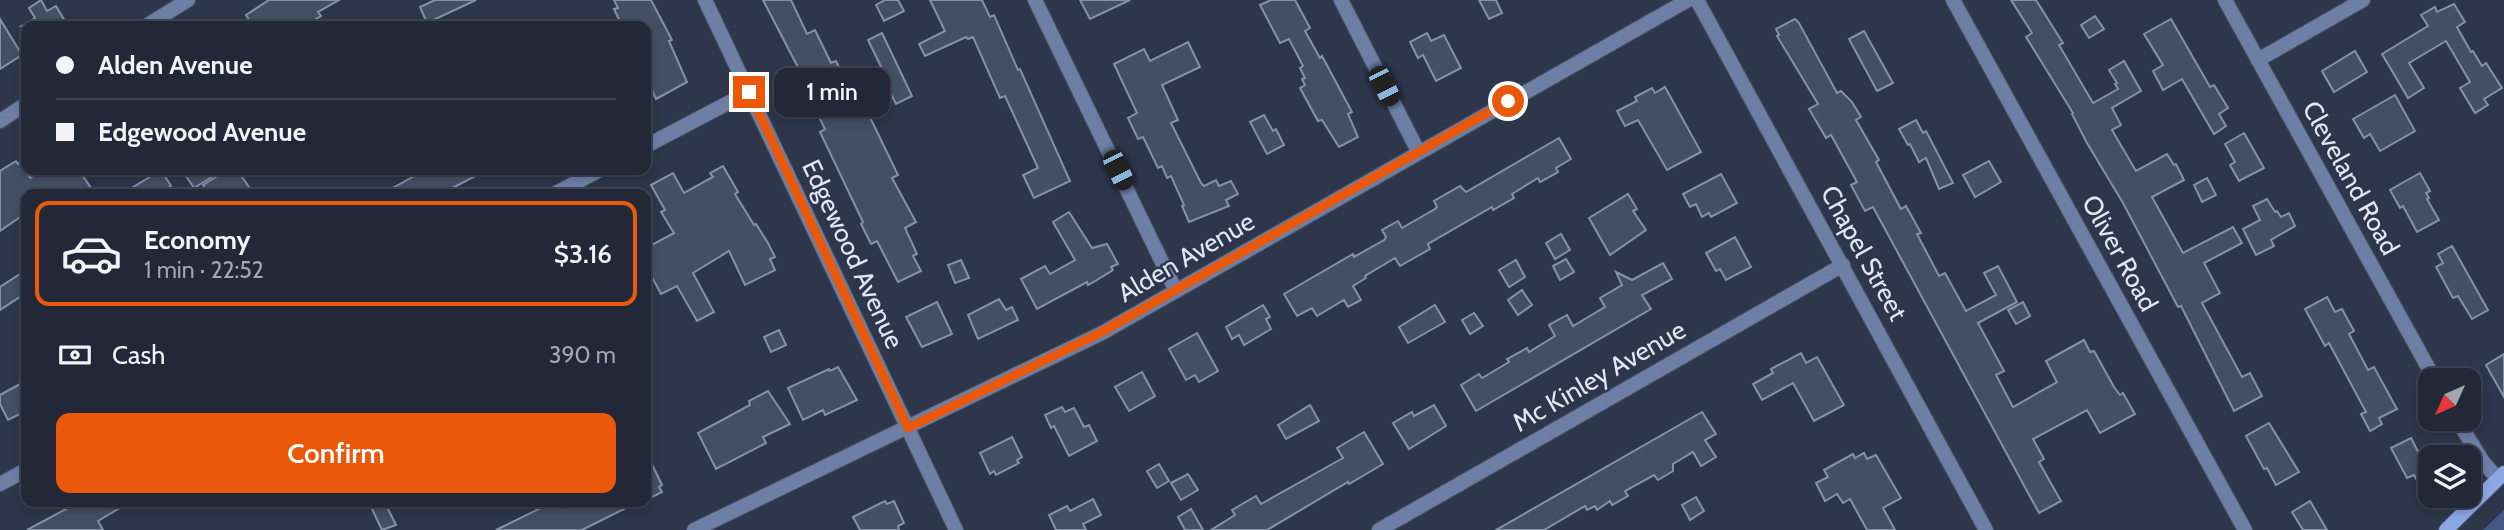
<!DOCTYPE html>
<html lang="en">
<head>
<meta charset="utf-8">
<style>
  body { margin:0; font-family:Cabin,sans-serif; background:#2a3040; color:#f1f3f6; height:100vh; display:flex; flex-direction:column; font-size:26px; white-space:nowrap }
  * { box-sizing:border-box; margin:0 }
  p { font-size:23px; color:#a2a6ae }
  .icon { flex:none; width:38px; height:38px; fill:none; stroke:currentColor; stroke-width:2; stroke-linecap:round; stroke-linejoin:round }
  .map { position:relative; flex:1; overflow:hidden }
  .sheet { position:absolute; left:21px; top:189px; width:630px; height:318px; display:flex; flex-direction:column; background:#222838; border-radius:14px; box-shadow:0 4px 10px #0003,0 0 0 2px #3f4453 }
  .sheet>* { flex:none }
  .banner { position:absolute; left:21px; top:21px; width:630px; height:154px; border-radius:14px; box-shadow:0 4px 10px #0003,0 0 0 2px #3f4453; display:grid; align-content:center; height:154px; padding:0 35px; background:#222838 }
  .needle { width:46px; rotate:225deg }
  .fabs { position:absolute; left:2418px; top:368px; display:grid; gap:14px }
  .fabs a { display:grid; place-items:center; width:63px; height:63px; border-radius:14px; background:#222838; box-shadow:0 4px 10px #0003,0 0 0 2px #3f4453; font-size:35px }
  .end { position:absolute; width:32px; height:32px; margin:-16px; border:9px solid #ea580c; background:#fff; box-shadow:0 0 0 4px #fff }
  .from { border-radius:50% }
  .bubble { position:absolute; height:49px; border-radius:14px; background:#222838; box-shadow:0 4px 10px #0003,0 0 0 2px #3f4453; font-size:23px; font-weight:600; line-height:49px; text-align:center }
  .car { position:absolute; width:21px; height:42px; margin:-21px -10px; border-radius:9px; box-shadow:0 0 5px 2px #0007; background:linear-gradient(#222 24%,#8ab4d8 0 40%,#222 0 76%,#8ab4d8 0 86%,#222 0) }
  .banner b { display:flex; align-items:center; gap:24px; height:66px; font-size:26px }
  .banner b+b { border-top:2px solid #3f4453 }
  .banner i { width:18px; height:18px; background:#f1f3f6 }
  ul { padding:12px 0 0; list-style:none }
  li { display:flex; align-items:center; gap:21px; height:105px; margin:0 14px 10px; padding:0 21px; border:4px solid transparent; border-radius:14px }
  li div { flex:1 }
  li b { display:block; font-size:26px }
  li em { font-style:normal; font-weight:600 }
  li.active { border-color:#ea580c }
  li>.icon { width:63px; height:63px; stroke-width:1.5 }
  .pay { display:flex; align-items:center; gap:18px; height:77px; padding:0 35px; font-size:26px }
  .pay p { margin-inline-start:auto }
  .primary-button { display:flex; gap:14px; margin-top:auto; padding:14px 35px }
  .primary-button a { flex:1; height:80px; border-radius:14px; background:#ea580c; color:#fff; font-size:28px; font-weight:600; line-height:80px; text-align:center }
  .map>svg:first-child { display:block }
  .green { fill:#455985 }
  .building { fill:#454f64; stroke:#8591a8; stroke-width:2 }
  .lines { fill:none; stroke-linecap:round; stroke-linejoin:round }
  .minor-casing { stroke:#4a5265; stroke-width:16 }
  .tertiary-casing { stroke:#4a5265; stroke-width:16 }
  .secondary-casing { stroke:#4a5265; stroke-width:16 }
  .minor { stroke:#6d7fa5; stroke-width:14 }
  .tertiary { stroke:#6d7fa5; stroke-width:14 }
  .secondary { stroke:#8ba7e4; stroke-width:14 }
  .route { stroke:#ea580c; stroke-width:9 }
  .labels { text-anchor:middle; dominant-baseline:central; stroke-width:5; stroke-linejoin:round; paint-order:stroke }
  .street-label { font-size:26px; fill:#e0e6f3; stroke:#2d364a }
</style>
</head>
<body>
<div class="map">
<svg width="2504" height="530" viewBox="0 0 2504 530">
  <rect width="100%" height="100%" fill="#2d364a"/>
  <polygon class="green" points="2504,510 2504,530 2483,530"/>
  <g class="building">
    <polygon points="41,0 47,11 56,6 68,26 22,26 35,18 29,8"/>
    <polygon points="269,0 339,0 318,12 321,16 304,26 253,26 246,15"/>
    <polygon points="435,0 476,0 427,23 420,7"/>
    <polygon points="614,0 651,0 672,40 669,41 687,82 656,99 646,77 646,26 622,26 614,9 618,8"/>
    <polygon points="763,0 791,0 807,34 815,30 831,63 836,61 861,111 866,109 898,175 892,178 916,222 905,228 917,254 913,256 921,271 898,282 877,241 871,244 861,224 863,222 820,132 825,129 800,79 803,77"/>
    <polygon points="885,0 898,0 904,11 884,21 876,5"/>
    <polygon points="930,0 982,0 990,17 994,15 1018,70 1020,69 1070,181 1034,198 1023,175 1038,168 1005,96 1000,98 973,37 968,39 966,37 925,56 919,44 945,31"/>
    <polygon points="1080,0 1130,0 1090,19"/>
    <polygon points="1271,0 1295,0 1310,28 1305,31 1320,58 1322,56 1352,112 1348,114 1358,137 1339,147 1322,120 1318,121 1300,88 1305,85 1302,79 1305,78 1300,68 1303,66 1289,39 1280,43 1260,5"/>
    <polygon points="1479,0 1496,0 1502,13 1489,19"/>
    <polygon points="2011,0 2036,0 2063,43 2059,45 2093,103 2118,89 2115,84 2117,83 2109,70 2124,61 2141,91 2112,108 2121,125 2112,130 2136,171 2167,154 2174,165 2176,164 2184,180 2152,197 2183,253 2233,227 2242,243 2204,263 2220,293 2202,303 2242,377 2250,373 2262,396 2234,411 2181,306 2178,307 2123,203 2087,143 2072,114 2073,113 2026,37 2032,33"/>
    <polygon points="2454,4 2465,22 2457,27 2471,52 2473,51 2482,66 2486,63 2502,88 2484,99 2488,105 2475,113 2460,88 2470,82 2446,41 2409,63 2424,88 2408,98 2382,54 2428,26 2421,15 2435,7 2437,12"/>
    <polygon points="2095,16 2104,29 2089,38 2081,25"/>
    <polygon points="0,19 22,55 0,69"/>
    <polygon points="1795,19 1799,23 1837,93 1841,91 1852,102 1861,117 1856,120 1879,160 1876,162 1901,209 1906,206 1921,233 1917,234 1939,276 1945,273 1966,311 1996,295 1984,273 1998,266 2017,302 1978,323 2004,371 1996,375 2013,407 2057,382 2046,361 2084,340 2090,352 2094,351 2114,387 2120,395 2123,393 2135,414 2100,433 2087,410 2033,439 2044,459 2039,462 2061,501 2039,513 1873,207 1865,211 1851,185 1857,182 1831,135 1826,138 1809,109 1818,104 1777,36 1779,35 1776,29"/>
    <polygon points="2171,19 2210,87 2214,85 2228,108 2219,114 2226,126 2214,134 2182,79 2163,90 2153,71 2163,65 2144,34"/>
    <polygon points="1864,31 1893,83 1877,91 1849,39"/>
    <polygon points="882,33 912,96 896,104 885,82 888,81 868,40"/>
    <polygon points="1427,33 1431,41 1444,35 1461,68 1436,81 1423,55 1418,58 1410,42"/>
    <polygon points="1188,42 1200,67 1162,85 1178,120 1171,123 1201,183 1204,186 1216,180 1219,186 1231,181 1238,194 1226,200 1229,206 1189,222 1182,206 1184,205 1171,176 1167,178 1162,166 1158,168 1143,137 1138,139 1128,118 1137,113 1114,64 1144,49 1150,61"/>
    <polygon points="2355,51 2367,72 2334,92 2322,71"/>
    <polygon points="1665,87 1701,152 1667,170 1638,120 1625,126 1617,111 1637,101 1635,97 1652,88 1655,93"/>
    <polygon points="2395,95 2415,131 2380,151 2370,134 2364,138 2353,119"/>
    <polygon points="1264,115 1273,131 1276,129 1284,145 1267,154 1250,122"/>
    <polygon points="1916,120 1923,133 1926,131 1953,183 1939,189 1926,158 1919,162 1910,144 1908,145 1899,129"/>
    <polygon points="2244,133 2264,168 2239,181 2230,165 2235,162 2225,144"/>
    <polygon points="1559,138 1571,159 1556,168 1558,172 1540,182 1538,178 1512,194 1514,198 1493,210 1492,207 1428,244 1430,249 1400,266 1395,258 1365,276 1366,278 1353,286 1361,300 1348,307 1344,300 1317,316 1312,308 1297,316 1284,294 1353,254 1354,257 1384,240 1386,237 1382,230 1398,221 1402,228 1435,209 1437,207 1434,201 1460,186 1466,192"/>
    <polygon points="16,161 18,164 21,162 30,178 41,170 79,170 95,194 26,194 26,213 0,231 0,171"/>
    <polygon points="1989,161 2001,182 1975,197 1963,175"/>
    <polygon points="723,166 738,192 735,194 754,225 756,224 768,243 775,257 770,259 775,270 745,285 729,251 693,273 714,312 697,321 677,286 661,294 646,266 646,248 674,233 661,212 665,210 651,185 673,173 684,193 713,177 710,173"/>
    <polygon points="161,170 171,186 158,194 122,194"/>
    <polygon points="182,170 223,170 194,188"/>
    <polygon points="227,170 237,170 254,194 209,194 203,185"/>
    <polygon points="425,170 487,170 441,194 382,194"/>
    <polygon points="2420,173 2430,191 2426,193 2429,198 2427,199 2439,220 2417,232 2403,206 2400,208 2390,190"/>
    <polygon points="1721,174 1737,203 1711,217 1709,213 1702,217 1696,204 1690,207 1683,194"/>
    <polygon points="2207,178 2216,195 2202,202 2194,185"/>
    <polygon points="1628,194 1637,209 1633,211 1646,230 1610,255 1589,218"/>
    <polygon points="2267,199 2275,212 2277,211 2281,217 2289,213 2295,226 2271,240 2274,246 2256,255 2243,229 2260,220 2253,206"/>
    <polygon points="1069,212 1092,248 1107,244 1118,264 1111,267 1113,270 1097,280 1088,285 1087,282 1037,309 1021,279 1045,266 1050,274 1075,260 1053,222"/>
    <polygon points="1561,234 1570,250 1555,259 1546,243"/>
    <polygon points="1735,237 1751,267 1726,280 1720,269 1716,271 1706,253"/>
    <polygon points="2452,246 2488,310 2472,319 2458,296 2453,298 2436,267 2443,263 2438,254"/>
    <polygon points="1566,259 1574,272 1560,280 1553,266"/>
    <polygon points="961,260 969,278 955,283 948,265"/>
    <polygon points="1516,260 1525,277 1509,287 1499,270"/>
    <polygon points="1663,263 1672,279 1642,295 1651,309 1476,411 1461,385 1479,374 1482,378 1509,362 1507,359 1527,348 1529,352 1555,336 1549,325 1567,315 1573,326 1605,307 1600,298 1622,285 1616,272 1632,280"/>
    <polygon points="26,270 26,293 0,310 0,287"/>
    <polygon points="1522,290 1532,305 1518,315 1508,300"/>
    <polygon points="2327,297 2335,312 2342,309 2354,331 2349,334 2368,370 2374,367 2397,409 2379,418 2382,424 2370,431 2361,414 2366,412 2329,343 2325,346 2305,309"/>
    <polygon points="999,299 1006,310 1012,307 1018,320 978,339 968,315"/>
    <polygon points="937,302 952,334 922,347 906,317"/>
    <polygon points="2023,302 2030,316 2016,324 2008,310"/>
    <polygon points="1263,305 1270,317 1266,319 1271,329 1244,345 1239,335 1232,339 1226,327"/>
    <polygon points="1435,305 1445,322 1408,343 1399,327"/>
    <polygon points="1474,313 1483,326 1470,334 1462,320"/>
    <polygon points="779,330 786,345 771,352 764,337"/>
    <polygon points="1197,333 1218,371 1199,382 1195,375 1186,380 1169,349"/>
    <polygon points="1801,353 1806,363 1817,357 1844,405 1814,421 1793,383 1762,400 1753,384 1773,373 1771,369"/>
    <polygon points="2504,354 2504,397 2486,365"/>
    <polygon points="838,367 857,400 825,415 823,410 803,420 788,388 829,369 830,371"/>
    <polygon points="1142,372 1155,396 1129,411 1115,387"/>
    <polygon points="20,384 21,386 26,384 26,411 8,420 0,404 0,395"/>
    <polygon points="768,391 790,424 763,437 766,443 716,469 698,433 750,405 749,401"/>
    <polygon points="1310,405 1319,421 1286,439 1278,425"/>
    <polygon points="1434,405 1446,426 1409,449 1393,423 1412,412 1414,416"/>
    <polygon points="1062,407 1065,412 1074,408 1084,427 1089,425 1097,441 1069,456 1054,426 1051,428 1045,415"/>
    <polygon points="1702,412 1716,434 1705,440 1716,457 1701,466 1693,452 1673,464 1673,471 1658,480 1654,475 1625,491 1628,496 1612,505 1610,501 1597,510 1595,506 1587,510 1585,506 1544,530 1496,530"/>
    <polygon points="2269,423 2299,472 2276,485 2267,468 2264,469 2246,436"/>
    <polygon points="1364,432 1383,464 1349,484 1348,482 1267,530 1211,530 1235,515 1232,510 1256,496 1261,504 1343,458 1337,448"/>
    <polygon points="1012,437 1022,457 1017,460 1019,463 996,475 994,471 990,474 980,453"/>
    <polygon points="2411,438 2426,467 2431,465 2431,506 2414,475 2407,478 2391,448"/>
    <polygon points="646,452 662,485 659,487 662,492 646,500"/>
    <polygon points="1864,453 1867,459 1876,455 1901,498 1883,508 1895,530 1867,530 1850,499 1843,503 1837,494 1825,501 1816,483 1828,477 1824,470 1853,454 1855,458"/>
    <polygon points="1159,464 1169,481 1157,488 1147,471"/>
    <polygon points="1188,474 1198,490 1181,500 1171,483"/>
    <polygon points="1696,497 1704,511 1690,520 1682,505"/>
    <polygon points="1093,499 1101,515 1083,524 1086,530 1056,530 1049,515 1067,506 1070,511"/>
    <polygon points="885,501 887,504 894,501 904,523 898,526 899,530 860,530 853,517"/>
    <polygon points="2310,501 2327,530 2303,530 2292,512"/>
    <polygon points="79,502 130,502 98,521 103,530 27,530"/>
    <polygon points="553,502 559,502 562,508 572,502 638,502 582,530 496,530"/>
    <polygon points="385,503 396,525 382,530 372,509"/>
    <polygon points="1191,509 1203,530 1185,530 1178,517"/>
  </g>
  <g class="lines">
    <g class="minor-casing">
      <g id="minor">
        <polyline points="1035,0 1176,291"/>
        <polyline points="1341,0 1418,151"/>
        <polyline points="1953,0 2245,530"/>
        <polyline points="2225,0 2435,380"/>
        <polyline points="2258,60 2363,0"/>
        <polyline points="646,146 749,92"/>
        <polyline points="554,194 600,170"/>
        <polyline points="2456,418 2483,462 2498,479"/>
        <polyline points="0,484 26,470"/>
        <polyline points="694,530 1102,333 1688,0"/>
        <polyline points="1379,530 1843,265"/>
      </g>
    </g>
    <g class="tertiary-casing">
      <g id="tertiary">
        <polyline points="705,0 956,530"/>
        <polyline points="1697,0 1986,530"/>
        <polyline points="146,26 188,0"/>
        <polyline points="0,121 26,104"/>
      </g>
    </g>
    <g class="secondary-casing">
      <polyline id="secondary" points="2446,530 2504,473"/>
    </g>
    <use href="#minor" class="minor"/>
    <use href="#tertiary" class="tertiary"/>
    <use href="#secondary" class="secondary"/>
  </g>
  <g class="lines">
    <polyline class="route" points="749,92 908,428 1102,332 1508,101"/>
  </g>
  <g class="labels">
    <g class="street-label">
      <text transform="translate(2351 178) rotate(61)">Cleveland Road</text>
      <text transform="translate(1864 253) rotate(61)">Chapel Street</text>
      <text transform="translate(2120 253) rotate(61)">Oliver Road</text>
      <text transform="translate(853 254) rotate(65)">Edgewood Avenue</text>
      <text transform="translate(1186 257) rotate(-30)">Alden Avenue</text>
      <text transform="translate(1599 376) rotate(-30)">Mc Kinley Avenue</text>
    </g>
  </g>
</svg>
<div class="fabs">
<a><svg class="needle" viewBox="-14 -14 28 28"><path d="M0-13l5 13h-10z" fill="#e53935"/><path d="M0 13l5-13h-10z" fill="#a2a6ae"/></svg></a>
<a><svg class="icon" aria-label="layers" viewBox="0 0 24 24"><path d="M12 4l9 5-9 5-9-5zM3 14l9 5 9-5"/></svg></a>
</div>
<i class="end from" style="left:1508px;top:101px"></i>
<i class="end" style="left:749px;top:92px"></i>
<div class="bubble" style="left:774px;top:68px;width:116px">1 min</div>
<i class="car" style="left:1384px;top:86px;rotate:153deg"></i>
<i class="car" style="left:1118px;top:170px;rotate:154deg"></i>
<div class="banner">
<b><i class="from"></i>Alden Avenue</b>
<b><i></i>Edgewood Avenue</b>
</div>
<section class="sheet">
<ul>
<li class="active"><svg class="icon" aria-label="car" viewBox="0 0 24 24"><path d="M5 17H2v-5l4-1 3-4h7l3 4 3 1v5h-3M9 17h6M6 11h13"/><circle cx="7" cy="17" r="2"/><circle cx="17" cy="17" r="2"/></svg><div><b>Economy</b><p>1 min · 22:52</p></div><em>$3.16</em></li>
</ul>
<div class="pay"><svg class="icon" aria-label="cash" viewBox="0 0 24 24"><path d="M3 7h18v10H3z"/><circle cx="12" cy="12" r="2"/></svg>Cash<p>390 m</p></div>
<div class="primary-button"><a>Confirm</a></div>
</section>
</div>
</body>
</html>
